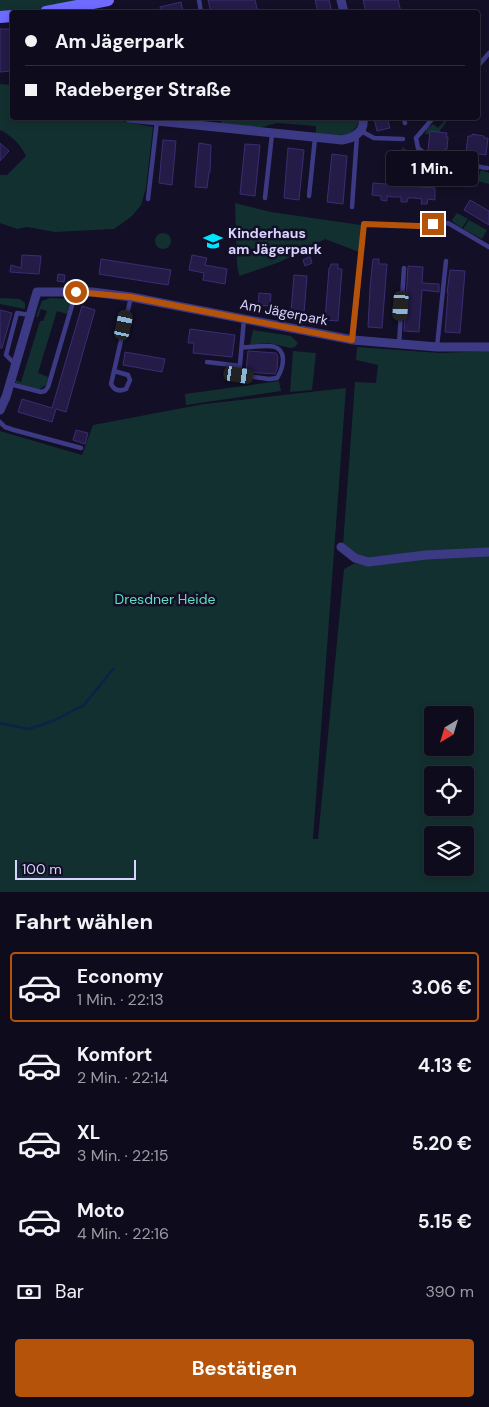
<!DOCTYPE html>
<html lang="de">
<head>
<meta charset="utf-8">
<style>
  body { margin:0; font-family:"DM Sans",sans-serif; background:#171425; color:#f1f3f6; height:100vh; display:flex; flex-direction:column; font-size:19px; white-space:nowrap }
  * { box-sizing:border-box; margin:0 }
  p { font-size:16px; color:#9b9ba3 }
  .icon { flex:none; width:28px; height:28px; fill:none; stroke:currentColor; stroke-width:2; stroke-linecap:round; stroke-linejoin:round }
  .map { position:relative; height:892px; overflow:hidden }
  .drawer { display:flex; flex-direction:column; background:#0e0b1c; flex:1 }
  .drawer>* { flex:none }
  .hud { position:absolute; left:10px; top:10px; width:470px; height:110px; border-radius:5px; box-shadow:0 2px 8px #0003,0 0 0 1px #2e2b3b; display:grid; align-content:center; height:110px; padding:0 15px; background:#0e0b1c }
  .needle { width:32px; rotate:218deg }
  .fabs { position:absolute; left:424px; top:706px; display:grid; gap:10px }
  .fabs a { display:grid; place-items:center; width:50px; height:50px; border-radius:5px; background:#0e0b1c; box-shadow:0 2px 8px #0003,0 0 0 1px #2e2b3b; font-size:25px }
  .scale { position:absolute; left:15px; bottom:12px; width:121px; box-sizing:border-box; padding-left:5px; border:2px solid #d9d4ff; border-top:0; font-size:14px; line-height:18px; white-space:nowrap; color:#d9d4ff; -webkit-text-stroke:4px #130f26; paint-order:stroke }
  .end { position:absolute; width:22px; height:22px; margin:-11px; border:6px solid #b45309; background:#fff; box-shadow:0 0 0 2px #fff }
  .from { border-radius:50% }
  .bubble { position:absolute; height:35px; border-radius:5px; background:#0e0b1c; box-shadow:0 2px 8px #0003,0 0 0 1px #2e2b3b; font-size:16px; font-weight:700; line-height:35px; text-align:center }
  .car { position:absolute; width:15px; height:30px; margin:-15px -8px; border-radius:6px; box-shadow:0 0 4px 1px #0007; background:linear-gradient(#222 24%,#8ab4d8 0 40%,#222 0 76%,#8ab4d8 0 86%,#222 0) }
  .hud b { display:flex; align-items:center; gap:18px; height:48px; font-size:19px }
  .hud b+b { border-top:1px solid #2e2b3b }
  .hud i { width:12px; height:12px; background:#f1f3f6 }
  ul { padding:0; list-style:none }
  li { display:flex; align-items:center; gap:15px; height:70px; margin:0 10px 8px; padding:0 5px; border:2px solid transparent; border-radius:5px }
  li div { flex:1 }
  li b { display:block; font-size:19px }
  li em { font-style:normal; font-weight:700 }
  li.current { border-color:#b45309 }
  li>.icon { width:45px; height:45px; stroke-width:1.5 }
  h2 { padding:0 15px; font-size:22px; line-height:60px }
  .pay { display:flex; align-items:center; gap:12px; height:55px; padding:0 15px; font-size:19px }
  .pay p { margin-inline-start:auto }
  .action { display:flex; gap:10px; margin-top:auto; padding:10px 15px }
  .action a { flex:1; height:58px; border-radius:5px; background:#b45309; color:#fff; font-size:20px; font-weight:700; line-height:58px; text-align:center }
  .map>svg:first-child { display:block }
  .green { fill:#12302f; fill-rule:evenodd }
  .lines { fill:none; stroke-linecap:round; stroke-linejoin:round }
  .stream { stroke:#0c2248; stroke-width:2.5 }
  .building { fill:#241b47; stroke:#3b2d73 }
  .service { stroke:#3d3a85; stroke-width:4.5 }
  .minor { stroke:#3d3a85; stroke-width:9 }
  .secondary { stroke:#6f6bff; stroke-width:12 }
  .route { stroke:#b45309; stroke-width:6 }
  .labels { text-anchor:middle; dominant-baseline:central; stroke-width:5; stroke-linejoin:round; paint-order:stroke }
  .poi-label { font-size:14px; font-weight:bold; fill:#d9d4ff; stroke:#130f26; text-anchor:start }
  .street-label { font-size:14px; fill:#d9d4ff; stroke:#130f26 }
  .park-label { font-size:14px; fill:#5fe0c0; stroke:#130f26 }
</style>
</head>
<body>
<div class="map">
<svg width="489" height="892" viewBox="0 0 489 892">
  <rect width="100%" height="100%" fill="#130f26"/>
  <g class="green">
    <polygon points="0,0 78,0 35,10 0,12"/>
    <path d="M0,84L12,85V118H107L153,127L146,188L141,205L132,216L114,229L55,232L27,227L17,229L0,223V175H7L26,156C21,145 11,135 0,130Z"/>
    <path d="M222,118H242L243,119L257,118L360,119C352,142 335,136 316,135V126L277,123L259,128L220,125Z"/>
    <polygon points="447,118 449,118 439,132 430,131 429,134 425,134 427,128 433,124 438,128"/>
    <polygon points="403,147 414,157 419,151 428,158 443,162 442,166 434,163 432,169 398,156"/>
    <polygon points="461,164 467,166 467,172 471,173 470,178 446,168 455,170"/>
    <polygon points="481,170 489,173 489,184 477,181"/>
    <polygon points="235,203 271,212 361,225 359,252 325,239 280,262 239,276 237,264"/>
    <polygon points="457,213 468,219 462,228 453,222 452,220"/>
    <polygon points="469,220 487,230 482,239 463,229"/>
    <circle cx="163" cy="241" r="8"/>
    <polygon points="0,298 20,299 25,303 25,309 0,304"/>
    <polygon points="50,298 72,299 67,314 57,311 38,373 48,377 46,385 38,390 16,383 15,380 21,382 40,321 43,321 47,311 41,309 38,317 36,317 42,301"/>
    <polygon points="253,330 291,336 298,343 295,347 291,348 268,343 250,345"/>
    <polygon points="357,347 440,353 489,351 489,550 368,559 354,554 343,545 355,382 376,383 378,365 356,360"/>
    <polygon points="293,351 316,353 312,390 290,392"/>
    <polygon points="279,381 281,391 186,405 185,394"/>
    <path d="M346,388L313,839H318L344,569L355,563L368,565L423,559L489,555V892H0V431L82,455L93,425L204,404ZM432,715H465V748H432ZM432,775H465V808H432ZM432,835H465V868H432Z"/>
  </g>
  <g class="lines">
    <polyline class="stream" points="0,723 29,729 55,720 84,705 113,669"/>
  </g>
  <g class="building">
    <polygon points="208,0 255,0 258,12 211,12"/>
    <polygon points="315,0 329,0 332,12 318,12"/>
    <polygon points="363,0 398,0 401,12 366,12"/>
    <polygon points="181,2 183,12 161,12 160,7"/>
    <polygon points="0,29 12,29 12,71 0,72"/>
    <polygon points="374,118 387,118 390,128 377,131"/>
    <polygon points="430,131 447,133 446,137 448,137 447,149 445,149 444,153 428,150"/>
    <polygon points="472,134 484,136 484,138 488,138 486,155 466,152 468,136 472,136"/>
    <polygon points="163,140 176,141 172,185 159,183"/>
    <polygon points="0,143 9,151 0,161"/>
    <polygon points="199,143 211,145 210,172 209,172 207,188 195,187"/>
    <polygon points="245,144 260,145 255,196 240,194"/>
    <polygon points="288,148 304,150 299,200 284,198"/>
    <polygon points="332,154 347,156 343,204 327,202"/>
    <polygon points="373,183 435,188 435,200 428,199 427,204 421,204 422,199 414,198 408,198 407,202 401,202 401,197 393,197 387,196 387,201 381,200 381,196 372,195"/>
    <polygon points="470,200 489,211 489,225 464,210"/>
    <polygon points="22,255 41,256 39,274 10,272 11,265 21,268"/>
    <polygon points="192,255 207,258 205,265 227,269 225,284 203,280 204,273 189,270"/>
    <polygon points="310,256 312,263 305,266 303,260"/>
    <polygon points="101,259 171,270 168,285 99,274"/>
    <polygon points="373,259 379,259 379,264 387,264 382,328 368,327 370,288"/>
    <polygon points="331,264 338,264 338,269 342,269 338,321 325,320 329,268 330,268"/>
    <polygon points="408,266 423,267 422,283 439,284 439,292 422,290 419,332 404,331"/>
    <polygon points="450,270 465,271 460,333 445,332 448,293 447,293"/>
    <polygon points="58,274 65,275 64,282 57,281"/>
    <polygon points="294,275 307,276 304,313 291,312"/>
    <polygon points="259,293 271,294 270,306 258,305"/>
    <polygon points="82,306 95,310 66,412 56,409 52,422 18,412 22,399 52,408"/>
    <polygon points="0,310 12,313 2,348 0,348"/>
    <polygon points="190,329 235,335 232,357 193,353 194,343 188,343"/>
    <polygon points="248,351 276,353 278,357 277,369 275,374 246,372"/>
    <polygon points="125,352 165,359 162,372 123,365"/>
    <polygon points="76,430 88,433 85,444 73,440"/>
  </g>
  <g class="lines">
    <g class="service">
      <polyline points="199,0 201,12"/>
      <polyline points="478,66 489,53"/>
      <polyline points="478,91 479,91"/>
      <polyline points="404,118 405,123"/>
      <path d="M433,118L416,138L418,148C431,160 444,157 460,160C469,163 477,167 487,168"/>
      <polyline points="361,131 374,138 403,139"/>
      <polyline points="309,196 315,138"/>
      <polyline points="265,198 272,134"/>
      <polyline points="148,199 157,121"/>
      <polyline points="352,207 357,135"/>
      <polyline points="353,340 364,224 419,226 448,223 489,247"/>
      <polyline points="399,344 404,268"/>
      <path d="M242,347C255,349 282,338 283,359C283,365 281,372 277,378L269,379L239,375L244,319"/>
      <polyline points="437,347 446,261"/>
      <polyline points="207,362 240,366"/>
      <polyline points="16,365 6,355 17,313 30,315"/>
      <path d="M114,371L128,375L130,380L126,389C119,392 114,390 111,384L131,297"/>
      <polyline points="10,384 41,392 45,391 48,387 76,292"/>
      <polyline points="0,422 5,427 14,430 81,448"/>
    </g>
    <g class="minor">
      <polyline points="341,0 344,12"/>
      <path d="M129,118L342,140C355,138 365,131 363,118"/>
      <polyline points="0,410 6,397 37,292 92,292 131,297 353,340 437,347 489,347"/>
      <polyline points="341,547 355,558 368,562 426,555 489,552"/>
    </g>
    <g class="secondary">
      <polyline points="46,12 108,0"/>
      <polyline points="0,17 12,16"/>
    </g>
  </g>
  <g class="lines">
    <polyline class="route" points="76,292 131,297 352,340 364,224 419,226 433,224"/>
  </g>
  <defs>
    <g id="school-bare" transform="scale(1.5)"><path d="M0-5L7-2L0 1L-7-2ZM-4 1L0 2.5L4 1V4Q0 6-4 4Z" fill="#00e5ff" stroke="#130f26" stroke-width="2.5" paint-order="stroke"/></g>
  </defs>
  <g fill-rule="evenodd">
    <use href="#school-bare" x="213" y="241"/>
  </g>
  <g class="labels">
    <g class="poi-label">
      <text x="228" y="233">Kinderhaus<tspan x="228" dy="16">am Jägerpark</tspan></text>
    </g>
    <g class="street-label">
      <text transform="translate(284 312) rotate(11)">Am Jägerpark</text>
    </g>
    <g class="park-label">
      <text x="165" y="599">Dresdner Heide</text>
    </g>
  </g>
</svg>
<div class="fabs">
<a><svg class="needle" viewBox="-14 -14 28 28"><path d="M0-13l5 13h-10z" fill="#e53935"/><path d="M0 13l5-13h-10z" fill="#9b9ba3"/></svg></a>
<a><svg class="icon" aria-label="locate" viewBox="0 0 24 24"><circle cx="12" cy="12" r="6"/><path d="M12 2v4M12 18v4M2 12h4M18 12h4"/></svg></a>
<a><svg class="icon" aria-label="layers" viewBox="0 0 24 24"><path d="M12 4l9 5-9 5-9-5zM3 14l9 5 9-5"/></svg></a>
</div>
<div class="scale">100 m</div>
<i class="end from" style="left:76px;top:292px"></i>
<i class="end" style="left:433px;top:224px"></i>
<div class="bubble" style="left:386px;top:151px;width:92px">1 Min.</div>
<i class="car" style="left:401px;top:306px;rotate:184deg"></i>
<i class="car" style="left:124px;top:325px;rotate:12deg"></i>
<i class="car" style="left:239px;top:375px;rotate:99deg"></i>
<div class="hud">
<b><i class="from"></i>Am Jägerpark</b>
<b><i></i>Radeberger Straße</b>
</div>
</div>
<section class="drawer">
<h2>Fahrt wählen</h2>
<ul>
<li class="current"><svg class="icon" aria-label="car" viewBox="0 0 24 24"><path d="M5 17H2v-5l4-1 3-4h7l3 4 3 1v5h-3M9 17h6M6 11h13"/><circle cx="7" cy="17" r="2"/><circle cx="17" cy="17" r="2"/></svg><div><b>Economy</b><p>1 Min. · 22:13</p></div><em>3.06 €</em></li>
<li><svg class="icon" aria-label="car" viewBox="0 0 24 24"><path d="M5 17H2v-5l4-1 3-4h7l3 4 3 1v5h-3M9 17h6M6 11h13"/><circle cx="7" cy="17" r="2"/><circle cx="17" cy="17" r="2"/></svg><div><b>Komfort</b><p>2 Min. · 22:14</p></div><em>4.13 €</em></li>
<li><svg class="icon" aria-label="car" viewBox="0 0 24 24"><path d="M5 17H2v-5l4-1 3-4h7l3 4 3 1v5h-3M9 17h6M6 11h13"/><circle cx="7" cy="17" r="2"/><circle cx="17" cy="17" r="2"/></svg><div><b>XL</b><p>3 Min. · 22:15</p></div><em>5.20 €</em></li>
<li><svg class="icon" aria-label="car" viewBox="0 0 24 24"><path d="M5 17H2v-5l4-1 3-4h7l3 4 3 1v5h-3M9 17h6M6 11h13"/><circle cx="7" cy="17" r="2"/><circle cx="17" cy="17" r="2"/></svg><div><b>Moto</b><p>4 Min. · 22:16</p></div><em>5.15 €</em></li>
</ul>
<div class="pay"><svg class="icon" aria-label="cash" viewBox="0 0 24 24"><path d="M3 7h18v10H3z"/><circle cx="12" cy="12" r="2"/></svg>Bar<p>390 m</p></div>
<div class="action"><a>Bestätigen</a></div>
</section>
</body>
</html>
